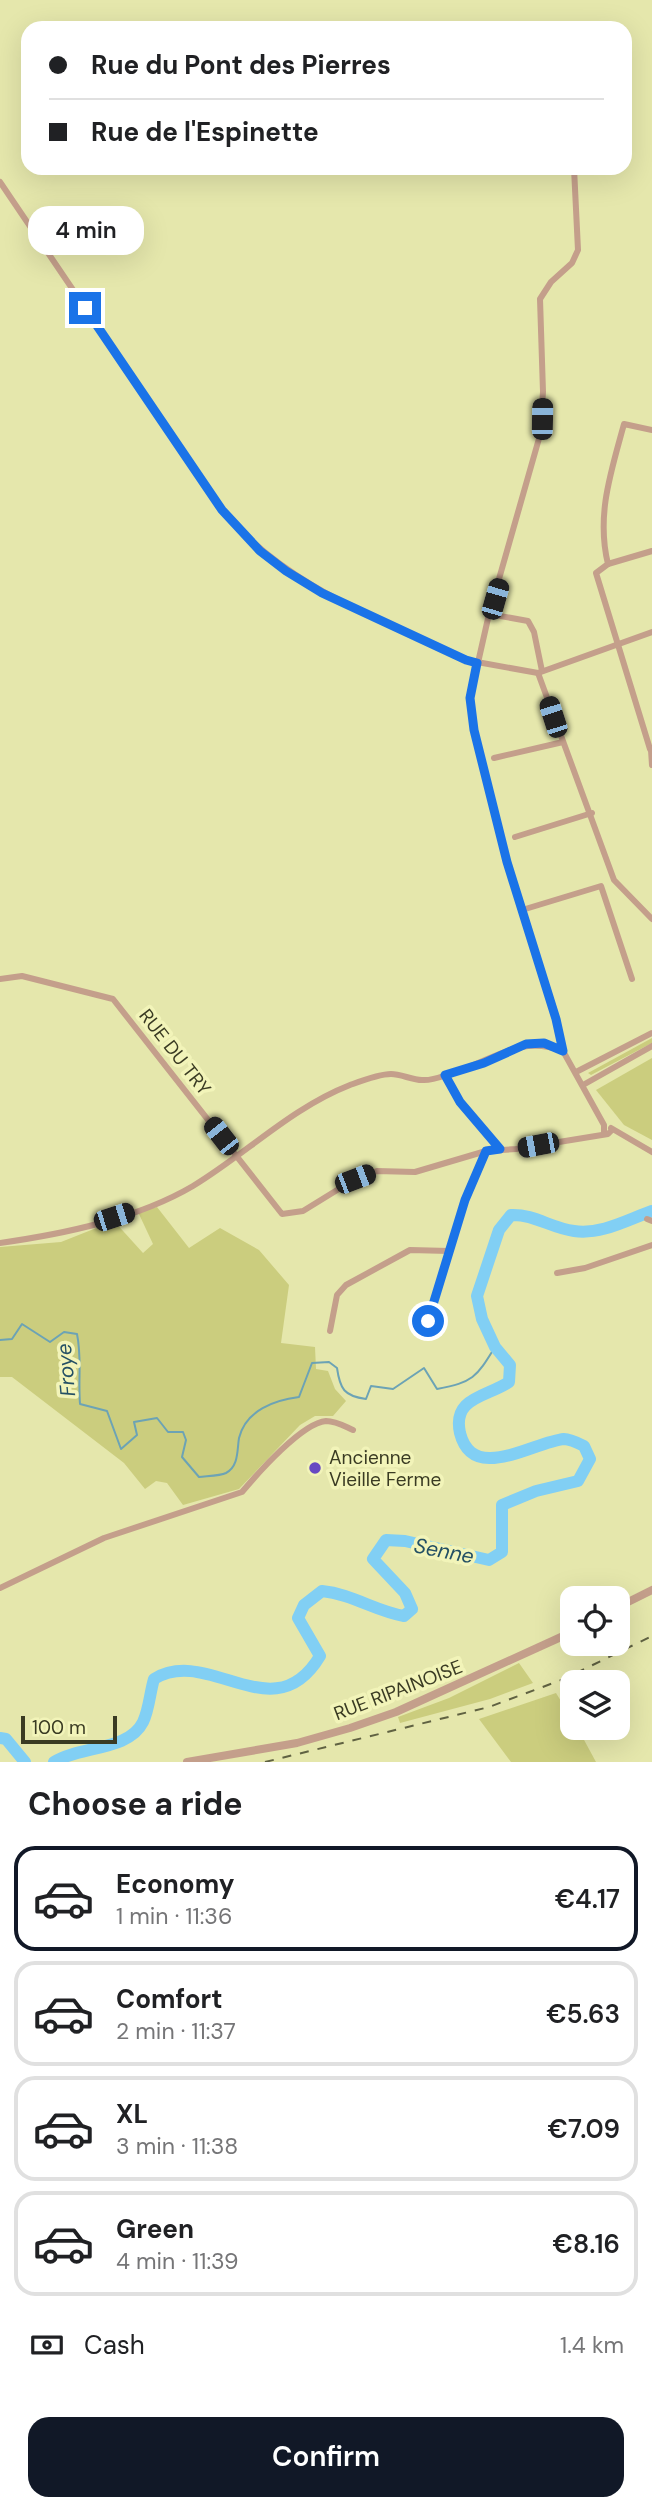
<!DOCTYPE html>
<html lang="en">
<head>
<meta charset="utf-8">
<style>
  body { margin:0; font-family:"DM Sans",sans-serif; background:#f2f2f2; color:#202124; height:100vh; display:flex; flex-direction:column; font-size:26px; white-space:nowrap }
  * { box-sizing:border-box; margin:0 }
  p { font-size:23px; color:#757577 }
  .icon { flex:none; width:38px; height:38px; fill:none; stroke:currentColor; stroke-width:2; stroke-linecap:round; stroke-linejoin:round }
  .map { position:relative; height:1762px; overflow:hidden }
  .side { display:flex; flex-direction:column; background:#fff; flex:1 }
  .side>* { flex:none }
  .guide { position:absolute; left:21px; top:21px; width:611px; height:154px; border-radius:21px; box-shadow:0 7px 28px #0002; display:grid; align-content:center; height:154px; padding:0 28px; background:#fff }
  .buttons { position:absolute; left:560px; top:1586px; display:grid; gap:14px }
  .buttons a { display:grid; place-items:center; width:70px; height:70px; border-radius:14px; background:#fff; box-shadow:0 7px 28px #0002; font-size:35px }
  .scale { position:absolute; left:21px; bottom:18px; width:96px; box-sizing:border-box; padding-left:7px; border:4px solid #3a3b23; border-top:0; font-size:19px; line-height:24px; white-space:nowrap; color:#3a3b23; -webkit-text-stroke:5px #f2f4b9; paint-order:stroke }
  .end { position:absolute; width:32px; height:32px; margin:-16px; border:9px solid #1a73e8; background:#fff; box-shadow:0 0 0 4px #fff }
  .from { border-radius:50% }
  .bubble { position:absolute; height:49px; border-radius:21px; background:#fff; box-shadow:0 7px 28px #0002; font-size:23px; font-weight:600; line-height:49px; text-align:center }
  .car { position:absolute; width:21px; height:42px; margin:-21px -10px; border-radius:9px; box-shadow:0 0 5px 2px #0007; background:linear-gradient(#222 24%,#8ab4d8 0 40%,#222 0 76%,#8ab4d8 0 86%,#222 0) }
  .guide b { display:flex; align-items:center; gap:24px; height:66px; font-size:26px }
  .guide b+b { border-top:2px solid #e0e0e0 }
  .guide i { width:18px; height:18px; background:#202124 }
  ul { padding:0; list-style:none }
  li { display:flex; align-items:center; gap:21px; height:105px; margin:0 14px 10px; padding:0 14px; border:4px solid #e0e0e0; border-radius:21px }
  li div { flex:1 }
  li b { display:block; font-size:26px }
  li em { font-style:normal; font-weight:600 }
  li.selected { border-color:#111827 }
  li>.icon { width:63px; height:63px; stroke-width:1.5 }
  h2 { padding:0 28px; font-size:32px; line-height:84px }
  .pay { display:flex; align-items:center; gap:18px; height:77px; padding:0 28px; font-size:26px }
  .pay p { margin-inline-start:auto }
  .action { display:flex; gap:14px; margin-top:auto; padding:14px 28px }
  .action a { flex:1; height:80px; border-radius:21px; background:#111827; color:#fff; font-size:28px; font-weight:600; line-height:80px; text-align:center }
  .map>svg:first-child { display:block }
  .green { fill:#cbcd7e }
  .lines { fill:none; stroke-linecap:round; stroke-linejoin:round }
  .stream { stroke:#6ca3b5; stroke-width:2 }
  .river { stroke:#81cff4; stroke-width:12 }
  .minor { stroke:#c49f8b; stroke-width:6 }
  .tertiary { stroke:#c49f8b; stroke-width:8 }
  .rail { stroke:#606242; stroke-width:2; stroke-dasharray:9 9; stroke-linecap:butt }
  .route { stroke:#1a73e8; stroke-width:9 }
  .poi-dot { fill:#6749c2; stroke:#f2f4b9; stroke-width:2.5 }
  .labels { text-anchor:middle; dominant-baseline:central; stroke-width:7; stroke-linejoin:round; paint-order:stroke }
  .street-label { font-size:19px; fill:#3a3b23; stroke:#f2f4b9 }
  .poi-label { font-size:19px; fill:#3a3b23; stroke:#f2f4b9; text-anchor:start }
  .water-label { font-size:21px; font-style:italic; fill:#245064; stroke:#f2f4b9 }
</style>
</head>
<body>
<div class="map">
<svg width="652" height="1762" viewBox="0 0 652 1762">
  <rect width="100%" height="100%" fill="#e5e7ac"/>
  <g class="green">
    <polygon points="652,1038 652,1043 591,1075 588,1073"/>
    <polygon points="652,1058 652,1140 624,1125 596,1090"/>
    <polygon points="157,1207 189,1248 220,1228 259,1250 289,1285 281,1343 315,1347 316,1369 328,1371 335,1389 346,1401 333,1416 315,1416 300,1425 239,1489 183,1505 167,1483 156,1481 145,1489 124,1463 12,1377 0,1377 0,1247 61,1242 114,1221 143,1253 153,1244 138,1212"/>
    <polygon points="519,1663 533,1683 490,1699 400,1723 398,1717 449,1698"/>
    <polygon points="556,1693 572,1719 572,1727 577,1727 596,1762 511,1762 479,1719"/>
  </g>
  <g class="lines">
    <path class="stream" d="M0,1340L12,1339L22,1324L50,1342L64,1332L77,1334C82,1358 78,1379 80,1404L107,1411L121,1449L137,1435L134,1422L157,1418L168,1432H183L186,1440L182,1457L199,1477C206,1476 220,1476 226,1473C239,1466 237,1450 239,1438C246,1410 275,1400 299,1397L312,1363L329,1362L337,1368C340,1389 344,1396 366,1399L371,1386L393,1389L424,1368L437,1389C473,1382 476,1378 495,1347"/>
    <g class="river">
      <polyline points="0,1738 6,1739 25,1762"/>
      <path d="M54,1762C79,1746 129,1751 143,1722C149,1710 150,1692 154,1679C209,1645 274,1733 320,1656L298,1618L304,1605L322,1591C352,1594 375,1611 404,1616L412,1609L405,1593L373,1559L386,1540L405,1541L489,1560L502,1552V1505L536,1491L578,1481L590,1459L584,1446C578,1443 570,1439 564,1439C533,1442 473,1484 460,1433C452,1397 487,1397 509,1382L510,1365L495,1347L482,1319L477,1296L499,1230L511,1215C534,1214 551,1228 574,1231C601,1235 627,1220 652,1211"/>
    </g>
    <g class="minor">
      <polyline points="498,27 498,28"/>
      <polyline points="574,168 578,250 572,263 551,282 540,299 543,392 540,435 489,614 470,698 474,730 507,862 557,1019 563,1051 604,1125 604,1133"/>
      <path d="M0,182L222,510C285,587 379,618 466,660L538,673L652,632"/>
      <polyline points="608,564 652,551"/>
      <polyline points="489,614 528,621 534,632 542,671"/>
      <polyline points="538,673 614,880 652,919"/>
      <path d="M650,749L596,573L608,564C596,515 611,472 624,424L652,430"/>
      <polyline points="651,750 652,765"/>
      <polyline points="494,758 563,742"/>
      <polyline points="515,837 592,813"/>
      <polyline points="522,910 601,886 632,979"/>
      <polyline points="0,979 22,976 113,999 282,1214 303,1211 355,1179 377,1171 415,1172 486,1151 516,1149 608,1134 612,1130"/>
      <polyline points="576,1072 652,1033"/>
      <polyline points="445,1075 460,1102 500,1149"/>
      <polyline points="583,1085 652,1046"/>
      <polyline points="611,1128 652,1152"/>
      <polyline points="647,1219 652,1221"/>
      <path d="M0,1243C63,1234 137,1219 193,1186C246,1154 291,1108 350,1085C361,1081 379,1074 391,1074C401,1074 412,1080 422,1080C432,1081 443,1076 453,1073C496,1059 519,1035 563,1051"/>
      <polyline points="557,1273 585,1268 652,1245"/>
      <polyline points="413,1328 428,1321 465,1200 486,1151"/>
      <polyline points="330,1331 337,1295 346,1285 410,1250 449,1251"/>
      <path d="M0,1588L104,1538L242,1492C258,1473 302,1423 326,1421C336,1421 344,1426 353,1430"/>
    </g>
    <g class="tertiary">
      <polyline points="618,1607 652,1590"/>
      <polyline points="187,1762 297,1743 350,1728 396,1712 572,1632"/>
    </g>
    <polyline class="rail" points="265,1762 489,1707 564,1679 652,1636"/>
  </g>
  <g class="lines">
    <polyline class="route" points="85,308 222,510 260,551 286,571 322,593 466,660 477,663 470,698 474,730 507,862 556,1019 563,1051 544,1043 526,1044 484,1063 445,1075 460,1102 500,1149 486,1151 465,1200 428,1321"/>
  </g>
  <circle class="poi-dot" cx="315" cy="1468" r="7"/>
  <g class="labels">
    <g class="street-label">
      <text transform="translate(175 1052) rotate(52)">RUE DU TRY</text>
      <text transform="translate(398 1690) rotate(-21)">RUE RIPAINOISE</text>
    </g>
    <g class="poi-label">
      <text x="329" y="1457">Ancienne<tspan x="329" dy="22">Vieille Ferme</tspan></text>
    </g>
    <g class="water-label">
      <text transform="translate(66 1370) rotate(-95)">Froye</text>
      <text transform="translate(444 1551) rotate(11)">Senne</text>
    </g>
  </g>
</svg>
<div class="buttons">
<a><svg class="icon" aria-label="locate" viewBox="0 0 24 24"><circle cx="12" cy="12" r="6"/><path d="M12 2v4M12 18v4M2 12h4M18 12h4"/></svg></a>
<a><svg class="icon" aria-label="layers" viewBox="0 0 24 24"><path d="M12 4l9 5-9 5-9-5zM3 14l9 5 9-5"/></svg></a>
</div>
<div class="scale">100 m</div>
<i class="end from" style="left:428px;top:1321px"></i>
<i class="end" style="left:85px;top:308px"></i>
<div class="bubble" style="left:28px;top:206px;width:116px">4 min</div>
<i class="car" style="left:542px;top:419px;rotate:1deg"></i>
<i class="car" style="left:495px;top:599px;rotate:16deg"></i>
<i class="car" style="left:553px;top:717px;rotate:342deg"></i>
<i class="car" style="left:221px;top:1136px;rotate:322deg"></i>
<i class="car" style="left:538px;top:1145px;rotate:259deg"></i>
<i class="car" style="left:355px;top:1179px;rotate:69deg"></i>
<i class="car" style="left:114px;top:1217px;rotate:72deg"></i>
<div class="guide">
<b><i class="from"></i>Rue du Pont des Pierres</b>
<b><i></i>Rue de l'Espinette</b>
</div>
</div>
<section class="side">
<h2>Choose a ride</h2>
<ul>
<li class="selected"><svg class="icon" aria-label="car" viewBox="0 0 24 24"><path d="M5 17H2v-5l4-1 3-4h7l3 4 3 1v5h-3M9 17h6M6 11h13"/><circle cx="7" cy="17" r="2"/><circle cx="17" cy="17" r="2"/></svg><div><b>Economy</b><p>1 min · 11:36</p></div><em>€4.17</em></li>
<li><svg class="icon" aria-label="car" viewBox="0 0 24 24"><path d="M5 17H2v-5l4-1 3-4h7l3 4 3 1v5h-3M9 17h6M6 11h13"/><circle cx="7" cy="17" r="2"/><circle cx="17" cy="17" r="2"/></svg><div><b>Comfort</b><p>2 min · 11:37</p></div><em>€5.63</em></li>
<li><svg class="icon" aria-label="car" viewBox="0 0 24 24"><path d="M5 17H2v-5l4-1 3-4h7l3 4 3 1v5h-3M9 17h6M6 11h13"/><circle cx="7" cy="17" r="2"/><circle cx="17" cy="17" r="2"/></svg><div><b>XL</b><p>3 min · 11:38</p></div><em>€7.09</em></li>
<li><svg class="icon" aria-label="car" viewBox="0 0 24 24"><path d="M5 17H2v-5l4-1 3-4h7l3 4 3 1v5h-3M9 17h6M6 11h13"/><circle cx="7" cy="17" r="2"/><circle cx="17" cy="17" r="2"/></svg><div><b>Green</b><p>4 min · 11:39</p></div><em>€8.16</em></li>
</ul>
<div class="pay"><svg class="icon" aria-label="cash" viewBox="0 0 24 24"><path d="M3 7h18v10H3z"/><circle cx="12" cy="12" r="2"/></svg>Cash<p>1.4 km</p></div>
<div class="action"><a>Confirm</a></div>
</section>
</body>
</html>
